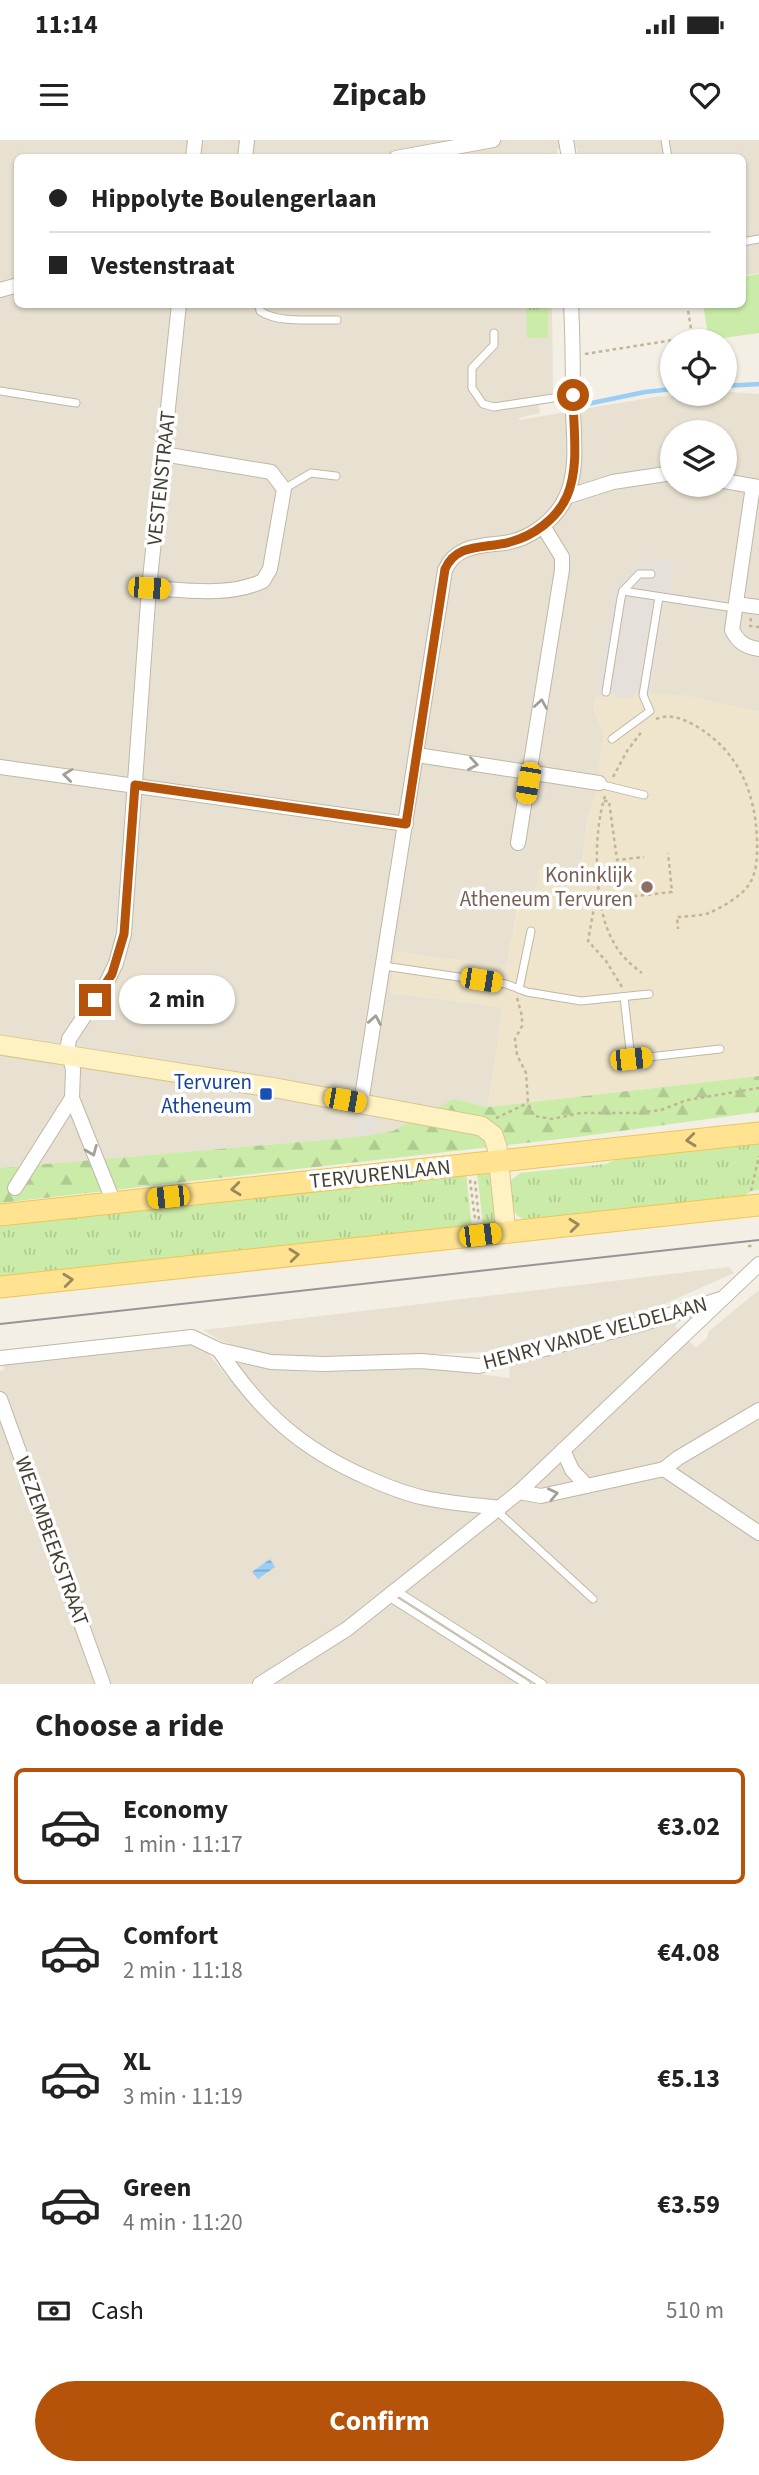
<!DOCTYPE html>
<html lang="en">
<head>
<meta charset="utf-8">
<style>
  body { margin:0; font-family:"Source Sans 3",sans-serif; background:#f6f6f6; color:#222; height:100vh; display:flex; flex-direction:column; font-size:26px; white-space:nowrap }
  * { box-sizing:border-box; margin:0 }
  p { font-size:23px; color:#767676 }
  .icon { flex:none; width:38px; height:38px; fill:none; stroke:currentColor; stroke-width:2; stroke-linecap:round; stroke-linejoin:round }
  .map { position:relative; height:1544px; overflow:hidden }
  .sheet { display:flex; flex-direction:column; background:#fff; flex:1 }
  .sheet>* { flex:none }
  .hud { position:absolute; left:14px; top:14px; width:732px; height:154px; border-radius:10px; box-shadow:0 2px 5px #0004; display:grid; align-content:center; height:154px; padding:0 35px; background:#fff }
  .buttons { position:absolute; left:660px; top:189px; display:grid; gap:14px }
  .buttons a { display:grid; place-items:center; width:77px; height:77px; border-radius:50%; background:#fff; box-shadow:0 2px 5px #0004; font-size:35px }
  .end { position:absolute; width:32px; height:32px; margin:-16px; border:9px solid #b45309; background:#fff; box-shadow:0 0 0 4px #fff }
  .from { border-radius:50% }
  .bubble { position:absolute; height:49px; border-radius:24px; background:#fff; box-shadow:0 2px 5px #0004; font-size:23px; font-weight:700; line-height:49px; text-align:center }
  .car { position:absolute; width:21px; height:42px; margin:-21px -10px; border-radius:9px; box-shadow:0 0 5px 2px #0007; background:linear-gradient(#f5c518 24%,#345 0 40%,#f5c518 0 76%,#345 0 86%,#f5c518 0) }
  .hud b { display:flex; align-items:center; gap:24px; height:66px; font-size:26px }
  .hud b+b { border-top:2px solid #e0e0e0 }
  .hud i { width:18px; height:18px; background:#222 }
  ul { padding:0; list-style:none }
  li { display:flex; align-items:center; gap:21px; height:116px; margin:0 14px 10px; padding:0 21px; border:4px solid transparent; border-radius:10px }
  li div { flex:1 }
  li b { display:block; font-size:26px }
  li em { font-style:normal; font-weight:700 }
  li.on { border-color:#b45309 }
  li>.icon { width:63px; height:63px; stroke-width:1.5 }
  h2 { padding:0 35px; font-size:32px; line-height:84px }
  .pay { display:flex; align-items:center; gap:18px; height:77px; padding:0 35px; font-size:26px }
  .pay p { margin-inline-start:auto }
  .cta { display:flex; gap:14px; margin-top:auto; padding:14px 35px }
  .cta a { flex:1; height:80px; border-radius:42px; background:#b45309; color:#fff; font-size:28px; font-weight:700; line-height:80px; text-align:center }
  .status { display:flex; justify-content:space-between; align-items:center; height:49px; padding:0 35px; background:#fff; direction:ltr }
  .status svg { height:19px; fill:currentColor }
  header { display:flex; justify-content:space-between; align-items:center; height:91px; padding:0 35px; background:#fff; font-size:32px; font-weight:700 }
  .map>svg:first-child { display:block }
  .residential { fill:#e8e1d1; fill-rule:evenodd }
  .industrial { fill:#e5e0d9 }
  .education { fill:#eee5cc }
  .grass { fill:url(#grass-tufts) }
  .forest { fill:url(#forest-firs) }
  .garden { fill:#cbeca8 }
  .parking { fill:#e4e1dd }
  .water { fill:url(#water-rules) }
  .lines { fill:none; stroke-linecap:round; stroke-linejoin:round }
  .stream { stroke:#9acef6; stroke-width:4.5 }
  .lane-casing { stroke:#c0b7a6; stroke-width:9 }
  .street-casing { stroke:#c0b7a6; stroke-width:16 }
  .secondary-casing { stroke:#d7c68f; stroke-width:21 }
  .primary-casing { stroke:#eec557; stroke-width:23 }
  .path { stroke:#c3b495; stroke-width:2.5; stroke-dasharray:3.5 3.5; stroke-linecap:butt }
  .lane { stroke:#fff; stroke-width:7 }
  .street { stroke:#fff; stroke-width:14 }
  .secondary { stroke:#fff2c2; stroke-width:19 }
  .primary { stroke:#ffe391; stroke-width:21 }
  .tram { stroke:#959595; stroke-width:2 }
  .oneway { stroke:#a29f99 }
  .oneway2 { stroke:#99895d }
  .route { stroke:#b45309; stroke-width:9 }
  .education-dot { fill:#8d6e63; stroke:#fff; stroke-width:2.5 }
  .transit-dot { fill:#1a4fb4; stroke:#fff; stroke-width:2.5 }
  .labels { text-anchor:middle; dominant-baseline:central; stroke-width:7; stroke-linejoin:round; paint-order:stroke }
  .street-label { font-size:21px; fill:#463f33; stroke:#fff }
  .education-label { font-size:21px; fill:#785e54; stroke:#fff; text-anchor:end }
  .transit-label { font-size:21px; fill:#164399; stroke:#fff; text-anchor:end }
</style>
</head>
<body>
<div class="status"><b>11:14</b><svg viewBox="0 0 49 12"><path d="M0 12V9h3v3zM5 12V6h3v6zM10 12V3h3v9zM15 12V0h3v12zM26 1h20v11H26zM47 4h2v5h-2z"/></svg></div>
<header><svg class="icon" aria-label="menu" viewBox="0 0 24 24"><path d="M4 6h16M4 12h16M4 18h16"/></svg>Zipcab<svg class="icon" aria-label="heart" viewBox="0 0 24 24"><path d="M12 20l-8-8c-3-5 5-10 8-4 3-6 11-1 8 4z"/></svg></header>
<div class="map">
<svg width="759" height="1544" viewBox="0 0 759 1544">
  <defs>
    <pattern id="grass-tufts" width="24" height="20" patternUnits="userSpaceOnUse" patternTransform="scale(1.75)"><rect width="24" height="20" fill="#cbeca8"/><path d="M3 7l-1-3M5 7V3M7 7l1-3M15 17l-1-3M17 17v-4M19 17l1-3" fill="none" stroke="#b0cb91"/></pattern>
    <pattern id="forest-firs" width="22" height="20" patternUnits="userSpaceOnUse" patternTransform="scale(1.75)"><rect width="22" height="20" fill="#cbeca8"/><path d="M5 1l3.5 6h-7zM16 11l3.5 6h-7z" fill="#b0cb91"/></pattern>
    <pattern id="water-rules" width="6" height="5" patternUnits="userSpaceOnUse" patternTransform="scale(1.75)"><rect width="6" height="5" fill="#9acef6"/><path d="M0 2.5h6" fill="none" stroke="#7fa9c8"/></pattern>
  </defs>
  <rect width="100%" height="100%" fill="#f3efe4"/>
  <g class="residential">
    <path d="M0,0H759V133L742,136V18L578,17L577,8L557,9V18H18V164L552,165L553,252L550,263L539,265L540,273L519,278V280L655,257L731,252L759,254V572L682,555L650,556L664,462L723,471L724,461L667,451L597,556L593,568L604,594L596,656L588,676L580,734L533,763L519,761L507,827L396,812L390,853L503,867L488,967L453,959L393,991L356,997L0,1028ZM672,292H724V345H672Z"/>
    <polygon points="729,1127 734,1133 662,1165 669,1177 687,1174 675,1186 696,1208 707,1198 709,1191 759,1150 759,1544 0,1544 0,1231 4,1230 3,1225 195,1204 203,1207 230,1240 242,1233 237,1226 240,1222 271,1228 313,1232 434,1228 510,1238 509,1226 568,1209 325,1218 273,1215 239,1208 219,1200 203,1190"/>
  </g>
  <polygon class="industrial" points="645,418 672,422 668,451 724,461 723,472 664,462 650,556 633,555 633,558 615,558 615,555 597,556 613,445"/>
  <polygon class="education" points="615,554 615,558 633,558 633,554 682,555 759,572 759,936 488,967 503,867 390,853 396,812 507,827 520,760 533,763 539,728 580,734 588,676 599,643 599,624 604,595 593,568 597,556"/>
  <g class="grass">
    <polygon points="526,165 548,165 548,198 527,198"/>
    <path d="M759,1000V1050L751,1051L740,1058L526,1080C508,1074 511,1058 510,1041L520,1033L606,1024L622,1017Z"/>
    <polygon points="477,1032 490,1032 497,1080 495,1084 483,1085"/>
    <polygon points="466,1033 472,1087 0,1139 0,1084"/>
  </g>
  <polygon class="forest" points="759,936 759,972 577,997 0,1063 0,1028 356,997 393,991 453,959 488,967"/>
  <polygon class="garden" points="759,134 759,193 709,200 703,165 742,164 742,137"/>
  <polygon class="parking" points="360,974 377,977 373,994 355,997"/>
  <polygon class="water" points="270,1419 275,1427 258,1439 252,1432"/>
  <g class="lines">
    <g class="stream">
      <polyline points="724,246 759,244"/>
      <polyline points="587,264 645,252 672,249"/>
    </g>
    <g class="lane-casing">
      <g id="lane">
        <polyline points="665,0 668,18"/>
        <polyline points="742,102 759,99"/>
        <path d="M259,164L260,171C279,184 314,179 337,180"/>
        <polyline points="494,193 494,205 472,228 472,248 483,264 494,267 573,255"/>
        <polyline points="0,251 76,263"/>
        <polyline points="284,349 311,333 336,336"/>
        <polyline points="623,451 734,468"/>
        <polyline points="606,552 621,458 623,451 639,434 651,434"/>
        <polyline points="612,599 650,571 643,555 659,457"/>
        <polyline points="599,644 644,655"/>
        <polyline points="384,826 506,844 527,852 581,861 649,854"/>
        <polyline points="519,849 531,791"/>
        <polyline points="624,857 631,919 720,909"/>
        <polyline points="497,1371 593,1459"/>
        <polyline points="397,1451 543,1544"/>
        <polyline points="389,1457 526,1544"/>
      </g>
    </g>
    <g class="street-casing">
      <g id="street">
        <polyline points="566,0 569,18"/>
        <polyline points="193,18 195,0"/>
        <polyline points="245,18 247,0"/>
        <polyline points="396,18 493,0"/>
        <polyline points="0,150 18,145"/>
        <polyline points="724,341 759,347"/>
        <path d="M753,346L732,490C738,502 745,507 759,509"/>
        <polyline points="566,357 613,342 672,333"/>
        <path d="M149,448C185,450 229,457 263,441L270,429L284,349L271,332L163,314"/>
        <polyline points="736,464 759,467"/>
        <polyline points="417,615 599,643"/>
        <polyline points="0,627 406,684"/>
        <polyline points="518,703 562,430 562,417 543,386"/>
        <polyline points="72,958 114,1063"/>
        <path d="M361,963L445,430C456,405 481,406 504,403C529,400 556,380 566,357C578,331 574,299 573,272C573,236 573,200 571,164"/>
        <polyline points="15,1048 72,958 73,930 68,906 69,899 107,842 116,823 124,794 149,448 179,164"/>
        <path d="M219,1210C259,1271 301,1309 368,1338C386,1346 406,1354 425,1358C449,1363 475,1365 500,1368"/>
        <polyline points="0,1218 192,1197 219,1210 271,1222 324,1224 421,1221 479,1226 641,1184 721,1159"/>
        <polyline points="0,1259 103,1544"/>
        <polyline points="563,1310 572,1330 587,1346"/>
        <polyline points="664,1329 678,1318 759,1270"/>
        <polyline points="519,1352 541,1356 664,1329 759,1393"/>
        <polyline points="260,1544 347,1489 519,1352 759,1124"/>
      </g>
    </g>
    <g class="secondary-casing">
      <polyline id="secondary" points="0,905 276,948 481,986 493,995 497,1007 506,1092"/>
    </g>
    <g class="primary-casing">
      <g id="primary">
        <polyline points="0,1075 759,993"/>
        <polyline points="0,1147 759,1065"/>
      </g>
    </g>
    <g class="path">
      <polyline points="687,164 693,201"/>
      <polyline points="585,214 692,197"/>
      <polyline points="751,478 750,486 759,487 759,491"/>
      <path d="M656,579C671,573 683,579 696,586C738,611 755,651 757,699C757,714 758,732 748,746C741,756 721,768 709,773C700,776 687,776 677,777L678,789"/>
      <polyline points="613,637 627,611 643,590"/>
      <path d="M605,656C593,693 593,766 613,801C619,814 631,825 642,833"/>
      <polyline points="604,661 609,661 617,720 644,717"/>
      <polyline points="622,847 606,821 588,801 594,768 617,758 672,752 668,713"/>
      <polyline points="517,858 522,876 522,886 515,899 517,915 526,933 528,963 534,976 552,979 581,973 635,973 661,970 687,960 759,948"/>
      <polyline points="496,978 528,963"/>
      <polyline points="470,1040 475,1079"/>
      <polyline points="475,1041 479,1080"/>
      <polyline points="751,1051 759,1016"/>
      <polyline points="748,1106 754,1106"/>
    </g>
    <use href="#lane" class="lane"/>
    <use href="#street" class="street"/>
    <use href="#secondary" class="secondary"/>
    <use href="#primary" class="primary"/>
    <polyline class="tram" points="0,1184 759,1100"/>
  </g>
  <defs><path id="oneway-chevron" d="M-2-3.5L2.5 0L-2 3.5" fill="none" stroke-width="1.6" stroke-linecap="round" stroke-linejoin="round" transform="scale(1.75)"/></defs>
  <g class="oneway">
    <use href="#oneway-chevron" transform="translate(541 564) rotate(-81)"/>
    <use href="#oneway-chevron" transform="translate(473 624) rotate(9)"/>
    <use href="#oneway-chevron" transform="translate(68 635) rotate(-173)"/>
    <use href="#oneway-chevron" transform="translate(375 880) rotate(-80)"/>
    <use href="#oneway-chevron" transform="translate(92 1011) rotate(68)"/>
    <use href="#oneway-chevron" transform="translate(553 1354) rotate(-12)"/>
  </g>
  <g class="oneway2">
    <use href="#oneway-chevron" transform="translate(691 1000) rotate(174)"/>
    <use href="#oneway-chevron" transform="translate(236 1049) rotate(174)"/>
    <use href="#oneway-chevron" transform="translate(574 1085) rotate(-6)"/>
    <use href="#oneway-chevron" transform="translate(294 1115) rotate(-6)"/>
    <use href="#oneway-chevron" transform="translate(68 1140) rotate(-6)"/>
  </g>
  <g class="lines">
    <path class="route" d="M95,860L112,834L124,794L135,645L406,684L445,429C457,402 485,409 510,402C533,396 557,379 567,356C580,326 573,287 573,255"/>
  </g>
  <circle class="education-dot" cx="647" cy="747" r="7"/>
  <rect class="transit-dot" x="259" y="947" width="14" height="14" rx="3.5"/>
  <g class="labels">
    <g class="street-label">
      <text transform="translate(161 338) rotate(-84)">VESTENSTRAAT</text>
      <text transform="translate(380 1034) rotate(-6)">TERVURENLAAN</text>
      <text transform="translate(595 1193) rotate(-15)">HENRY VANDE VELDELAAN</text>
      <text transform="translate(52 1401) rotate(70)">WEZEMBEEKSTRAAT</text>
    </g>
    <g class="education-label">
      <text x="633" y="735">Koninklijk<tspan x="633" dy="24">Atheneum Tervuren</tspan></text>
    </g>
    <g class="transit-label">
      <text x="252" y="942">Tervuren<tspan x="252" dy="24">Atheneum</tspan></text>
    </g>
  </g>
</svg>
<div class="buttons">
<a><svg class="icon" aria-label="locate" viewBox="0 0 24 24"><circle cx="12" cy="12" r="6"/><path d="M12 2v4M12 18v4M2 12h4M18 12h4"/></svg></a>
<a><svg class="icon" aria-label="layers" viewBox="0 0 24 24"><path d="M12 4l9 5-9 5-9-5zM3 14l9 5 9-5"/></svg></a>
</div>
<i class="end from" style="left:573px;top:255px"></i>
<i class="end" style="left:95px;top:860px"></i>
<div class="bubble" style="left:119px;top:835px;width:116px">2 min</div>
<i class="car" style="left:149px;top:448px;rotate:94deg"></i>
<i class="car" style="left:528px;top:643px;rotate:190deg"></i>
<i class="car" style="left:481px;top:840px;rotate:99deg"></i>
<i class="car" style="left:631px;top:919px;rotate:84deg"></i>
<i class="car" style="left:345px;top:960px;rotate:100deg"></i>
<i class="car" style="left:168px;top:1057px;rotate:264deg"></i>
<i class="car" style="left:480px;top:1095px;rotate:83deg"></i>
<div class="hud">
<b><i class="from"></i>Hippolyte Boulengerlaan</b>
<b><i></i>Vestenstraat</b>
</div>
</div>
<section class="sheet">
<h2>Choose a ride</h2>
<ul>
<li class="on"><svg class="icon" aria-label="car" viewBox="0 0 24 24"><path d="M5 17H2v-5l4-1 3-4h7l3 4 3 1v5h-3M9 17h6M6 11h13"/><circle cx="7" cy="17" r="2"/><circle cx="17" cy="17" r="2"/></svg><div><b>Economy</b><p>1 min · 11:17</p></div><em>€3.02</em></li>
<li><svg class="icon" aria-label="car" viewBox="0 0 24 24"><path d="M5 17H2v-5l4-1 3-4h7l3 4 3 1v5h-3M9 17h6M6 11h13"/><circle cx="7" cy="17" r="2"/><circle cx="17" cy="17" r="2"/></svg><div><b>Comfort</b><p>2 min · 11:18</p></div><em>€4.08</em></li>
<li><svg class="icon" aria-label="car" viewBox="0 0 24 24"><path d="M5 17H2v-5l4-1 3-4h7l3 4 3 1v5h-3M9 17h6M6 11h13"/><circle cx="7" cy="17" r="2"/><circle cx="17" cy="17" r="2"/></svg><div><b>XL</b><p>3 min · 11:19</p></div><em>€5.13</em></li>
<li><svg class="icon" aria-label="car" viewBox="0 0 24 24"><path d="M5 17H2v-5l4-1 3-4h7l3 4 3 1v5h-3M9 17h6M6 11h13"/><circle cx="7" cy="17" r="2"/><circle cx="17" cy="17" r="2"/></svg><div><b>Green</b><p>4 min · 11:20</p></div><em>€3.59</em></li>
</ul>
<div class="pay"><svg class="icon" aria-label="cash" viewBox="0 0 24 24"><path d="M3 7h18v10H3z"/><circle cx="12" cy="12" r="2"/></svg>Cash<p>510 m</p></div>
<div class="cta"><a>Confirm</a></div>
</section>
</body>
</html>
